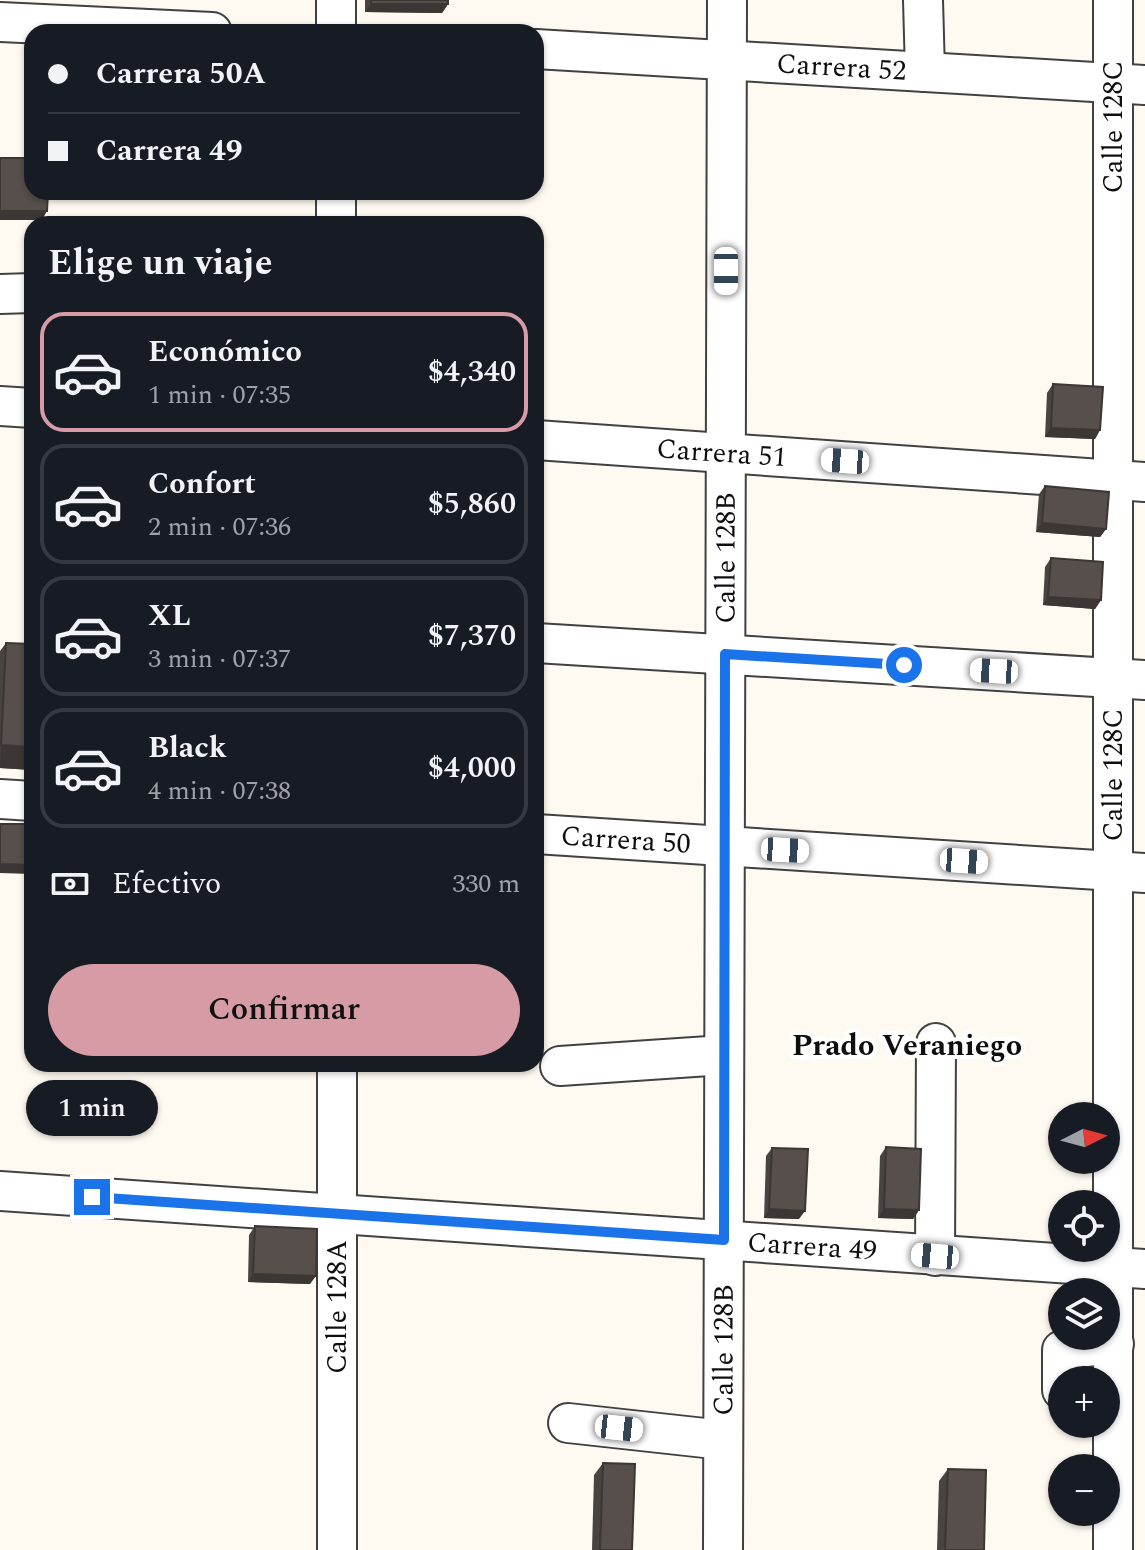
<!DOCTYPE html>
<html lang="es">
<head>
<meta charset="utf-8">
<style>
  body { margin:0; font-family:Spectral,serif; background:#20242c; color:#f1f3f6; height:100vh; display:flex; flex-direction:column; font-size:30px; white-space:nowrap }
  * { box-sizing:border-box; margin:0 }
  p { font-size:26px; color:#9ea1a6 }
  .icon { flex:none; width:44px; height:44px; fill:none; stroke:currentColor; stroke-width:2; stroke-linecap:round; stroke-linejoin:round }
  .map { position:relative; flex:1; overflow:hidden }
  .sheet { position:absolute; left:24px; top:216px; width:520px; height:856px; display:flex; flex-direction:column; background:#171b24; border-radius:24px; box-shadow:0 2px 6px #0004 }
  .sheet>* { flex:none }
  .banner { position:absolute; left:24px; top:24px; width:520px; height:176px; border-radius:24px; box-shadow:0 2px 6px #0004; display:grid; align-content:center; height:176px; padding:0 24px; background:#171b24 }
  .needle { width:52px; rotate:84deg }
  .fabs { position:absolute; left:1048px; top:1102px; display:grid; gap:16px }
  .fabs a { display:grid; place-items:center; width:72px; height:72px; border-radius:50%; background:#171b24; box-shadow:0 2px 6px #0004; font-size:40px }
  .end { position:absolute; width:36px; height:36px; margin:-18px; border:10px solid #1a73e8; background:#fff; box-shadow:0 0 0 4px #fff }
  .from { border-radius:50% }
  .bubble { position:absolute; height:56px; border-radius:28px; background:#171b24; box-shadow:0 2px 6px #0004; font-size:26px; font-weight:600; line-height:56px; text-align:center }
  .car { position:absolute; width:24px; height:48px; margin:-24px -12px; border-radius:10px; box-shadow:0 0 6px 2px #0007; background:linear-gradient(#fff 24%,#345 0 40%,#fff 0 76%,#345 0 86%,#fff 0) }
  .banner b { display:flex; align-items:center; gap:28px; height:76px; font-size:30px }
  .banner b+b { border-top:2px solid #363941 }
  .banner i { width:20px; height:20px; background:#f1f3f6 }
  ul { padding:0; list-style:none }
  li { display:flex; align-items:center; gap:24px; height:120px; margin:0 16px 12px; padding:0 8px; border:4px solid #363941; border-radius:24px }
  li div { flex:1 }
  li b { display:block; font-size:30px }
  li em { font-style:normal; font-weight:600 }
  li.active { border-color:#d69ba5 }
  li>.icon { width:72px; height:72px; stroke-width:1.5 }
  h2 { padding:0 24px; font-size:36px; line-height:96px }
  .pay { display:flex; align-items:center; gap:20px; height:88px; padding:0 24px; font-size:30px }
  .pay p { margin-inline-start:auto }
  .button { display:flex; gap:16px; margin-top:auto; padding:16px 24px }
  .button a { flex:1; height:92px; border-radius:48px; background:#d69ba5; color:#111; font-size:32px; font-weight:600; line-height:92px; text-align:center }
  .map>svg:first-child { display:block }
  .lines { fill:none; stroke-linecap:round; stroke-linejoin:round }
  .minor-casing { stroke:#414141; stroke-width:42 }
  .minor { stroke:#fff; stroke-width:38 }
  .wall { fill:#4a4440 }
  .shaded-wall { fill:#3c3734 }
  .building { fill:#564f4b; stroke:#3c3734; stroke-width:2 }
  .route { stroke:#1a73e8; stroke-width:10 }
  .labels { text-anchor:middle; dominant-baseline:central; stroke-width:8; stroke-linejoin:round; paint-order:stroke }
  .street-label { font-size:28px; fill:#0e0e0e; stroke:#fff }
  .neighbourhood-label { font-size:30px; font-weight:bold; fill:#0e0e0e; stroke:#fff }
</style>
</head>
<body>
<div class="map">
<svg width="1145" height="1550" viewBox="0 0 1145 1550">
  <rect width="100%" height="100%" fill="#fefaf1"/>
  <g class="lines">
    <g class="minor-casing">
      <g id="minor">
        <polyline points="923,0 925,72"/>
        <polyline points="1113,0 1113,1550"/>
        <polyline points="0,22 212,32"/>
        <polyline points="336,32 336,0"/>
        <path id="s1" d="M536,49L1145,85"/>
        <polyline points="336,192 336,224"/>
        <polyline points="0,294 32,293"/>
        <polyline points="0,406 32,408"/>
        <path id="s2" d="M536,440L1145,482"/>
        <polyline points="536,643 1145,680"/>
        <polyline points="0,799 32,801"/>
        <path id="s3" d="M536,834L1145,873"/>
        <polyline points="560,1066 724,1055"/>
        <path id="s4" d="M0,1191L1145,1269"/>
        <polyline points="935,1256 936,1043"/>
        <polyline points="1062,1390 1062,1350 1114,1344"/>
        <polyline points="568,1423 723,1440"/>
        <polyline points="337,1550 337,1064"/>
        <path id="s5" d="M723,1550L727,0"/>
      </g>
    </g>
    <use href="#minor" class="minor"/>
  </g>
  <g class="wall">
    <polygon points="365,0 448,0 448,4 442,13 365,12"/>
    <polygon points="1053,384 1100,430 1095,439 1045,437 1047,393"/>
    <polygon points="1045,486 1106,529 1100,537 1036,532 1039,494"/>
    <polygon points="1051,558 1101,600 1095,609 1043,605 1045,567"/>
    <polygon points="6,643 32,770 0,768 0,651"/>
    <polygon points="886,1147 919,1210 913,1219 878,1218 880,1156"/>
    <polygon points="772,1148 799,1219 764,1218 766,1156"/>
    <polygon points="255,1226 310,1284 248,1282 249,1235"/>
    <polygon points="603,1463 632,1550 592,1550 594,1475"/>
    <polygon points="948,1469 984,1550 937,1550 939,1481"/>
  </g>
  <g class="shaded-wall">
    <polygon points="371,4 448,4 442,13 365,12"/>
    <polygon points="0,211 47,211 42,220 0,220"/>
    <polygon points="1051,428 1100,430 1095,439 1045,437"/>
    <polygon points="1042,523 1106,529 1100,537 1036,532"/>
    <polygon points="1048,597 1101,600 1095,609 1043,605"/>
    <polygon points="1,745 32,747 32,770 0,768"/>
    <polygon points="0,864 32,865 32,872 31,874 0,873"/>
    <polygon points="769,1209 805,1211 799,1219 764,1218"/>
    <polygon points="884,1209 919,1210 913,1219 878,1218"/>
    <polygon points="253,1274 316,1276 310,1284 248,1282"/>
  </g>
  <g class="building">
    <rect x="371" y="0" width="77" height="4"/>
    <polygon points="0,158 32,158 32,192 48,192 47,211 0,211"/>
    <polygon points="1053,384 1103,387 1100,430 1051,428"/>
    <polygon points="1045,486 1109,492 1106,529 1042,523"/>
    <polygon points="1051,558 1103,562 1101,600 1048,597"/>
    <polygon points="6,643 32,644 32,747 1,745"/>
    <polygon points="0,824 32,824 32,865 0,864"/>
    <polygon points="886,1147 921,1149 919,1210 884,1209"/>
    <polygon points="772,1148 808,1149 805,1211 769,1209"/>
    <polygon points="255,1226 317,1229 316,1276 253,1274"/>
    <polygon points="603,1463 635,1464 632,1550 600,1550"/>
    <polygon points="948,1469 986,1470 984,1550 945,1550"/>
  </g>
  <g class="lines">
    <polyline class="route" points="92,1197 724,1240 725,654 904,665"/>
  </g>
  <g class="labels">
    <g class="street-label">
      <text stroke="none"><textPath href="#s1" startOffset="306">Carrera 52</textPath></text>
      <text transform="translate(1113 127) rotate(-90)">Calle 128C</text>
      <text stroke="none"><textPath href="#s2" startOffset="186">Carrera 51</textPath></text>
      <text stroke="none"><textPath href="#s5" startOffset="992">Calle 128B</textPath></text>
      <text transform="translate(1113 775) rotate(-90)">Calle 128C</text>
      <text stroke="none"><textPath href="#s3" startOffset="90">Carrera 50</textPath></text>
      <text stroke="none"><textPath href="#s4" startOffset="814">Carrera 49</textPath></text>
      <text transform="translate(337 1307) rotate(-90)">Calle 128A</text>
      <text stroke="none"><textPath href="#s5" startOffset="200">Calle 128B</textPath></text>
    </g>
    <g class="neighbourhood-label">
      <text x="907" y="1046">Prado Veraniego</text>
    </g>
  </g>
</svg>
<div class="fabs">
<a><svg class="needle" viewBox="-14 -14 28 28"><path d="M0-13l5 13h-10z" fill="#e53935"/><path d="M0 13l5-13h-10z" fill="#9ea1a6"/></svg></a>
<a><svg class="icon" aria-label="locate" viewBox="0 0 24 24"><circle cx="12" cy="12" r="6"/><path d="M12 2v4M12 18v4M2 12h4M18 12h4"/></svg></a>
<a><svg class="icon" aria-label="layers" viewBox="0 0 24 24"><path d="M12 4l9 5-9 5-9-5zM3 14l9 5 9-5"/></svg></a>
<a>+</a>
<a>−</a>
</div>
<i class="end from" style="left:904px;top:665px"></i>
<i class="end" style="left:92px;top:1197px"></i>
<div class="bubble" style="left:26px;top:1080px;width:132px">1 min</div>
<i class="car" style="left:726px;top:271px;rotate:180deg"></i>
<i class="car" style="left:845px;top:461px;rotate:274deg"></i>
<i class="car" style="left:994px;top:671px;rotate:273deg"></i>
<i class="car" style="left:785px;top:850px;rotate:93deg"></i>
<i class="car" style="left:964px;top:861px;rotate:94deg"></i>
<i class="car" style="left:935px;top:1256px;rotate:275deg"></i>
<i class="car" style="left:619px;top:1428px;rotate:96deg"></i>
<div class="banner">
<b><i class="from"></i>Carrera 50A</b>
<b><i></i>Carrera 49</b>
</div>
<section class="sheet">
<h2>Elige un viaje</h2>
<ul>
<li class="active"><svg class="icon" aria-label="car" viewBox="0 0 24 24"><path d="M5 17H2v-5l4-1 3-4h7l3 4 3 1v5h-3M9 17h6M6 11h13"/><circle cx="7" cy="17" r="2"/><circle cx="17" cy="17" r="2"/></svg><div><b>Económico</b><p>1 min · 07:35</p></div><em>$4,340</em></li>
<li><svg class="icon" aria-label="car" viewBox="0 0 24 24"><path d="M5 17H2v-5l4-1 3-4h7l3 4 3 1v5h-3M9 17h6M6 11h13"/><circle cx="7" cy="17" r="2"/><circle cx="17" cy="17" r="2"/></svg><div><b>Confort</b><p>2 min · 07:36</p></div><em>$5,860</em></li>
<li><svg class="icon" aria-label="car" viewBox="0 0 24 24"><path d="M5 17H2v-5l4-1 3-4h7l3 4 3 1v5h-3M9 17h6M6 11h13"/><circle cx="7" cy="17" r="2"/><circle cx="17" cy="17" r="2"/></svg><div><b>XL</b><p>3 min · 07:37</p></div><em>$7,370</em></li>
<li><svg class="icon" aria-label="car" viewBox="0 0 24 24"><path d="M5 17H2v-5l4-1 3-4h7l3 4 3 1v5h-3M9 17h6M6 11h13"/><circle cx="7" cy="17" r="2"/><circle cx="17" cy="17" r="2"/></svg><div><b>Black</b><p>4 min · 07:38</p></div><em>$4,000</em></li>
</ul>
<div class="pay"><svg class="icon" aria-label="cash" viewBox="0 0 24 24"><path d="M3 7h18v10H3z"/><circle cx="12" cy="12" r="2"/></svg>Efectivo<p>330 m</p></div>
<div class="button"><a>Confirmar</a></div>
</section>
</div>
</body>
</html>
